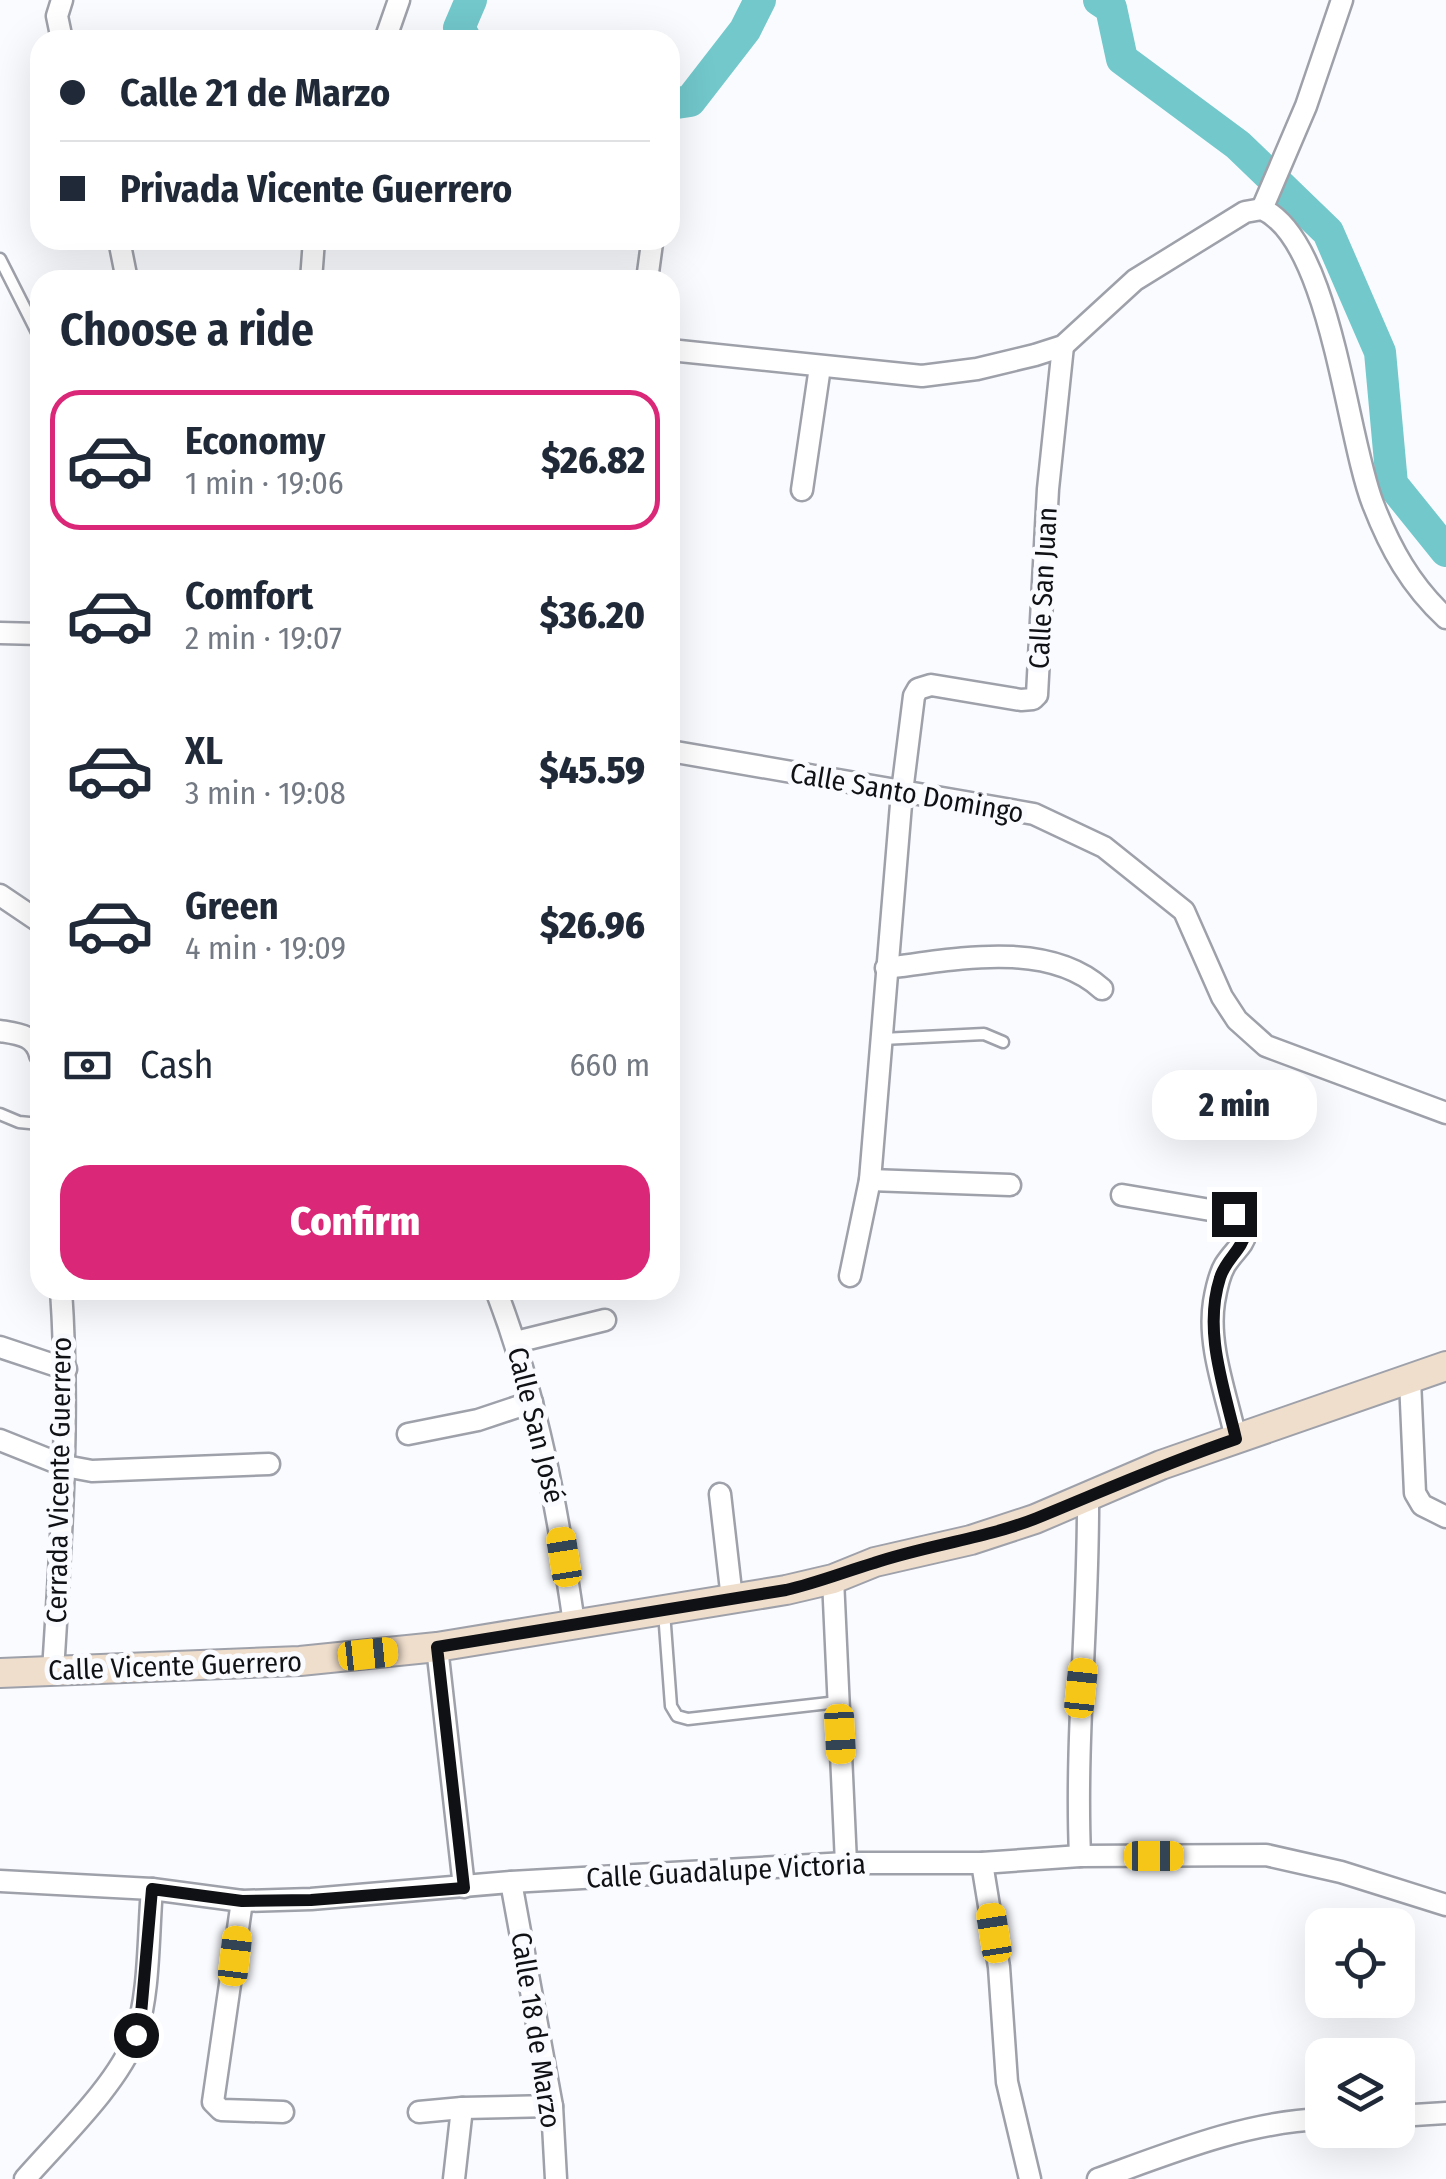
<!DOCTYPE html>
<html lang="en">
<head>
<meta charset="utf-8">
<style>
  body { margin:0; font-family:"Fira Sans Condensed",sans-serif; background:#f2f2f3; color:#1f2937; height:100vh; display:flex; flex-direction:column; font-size:38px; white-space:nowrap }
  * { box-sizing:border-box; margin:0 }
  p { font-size:32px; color:#747a83 }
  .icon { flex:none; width:55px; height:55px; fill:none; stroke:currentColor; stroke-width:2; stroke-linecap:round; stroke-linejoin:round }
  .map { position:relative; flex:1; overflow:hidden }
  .drawer { position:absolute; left:30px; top:270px; width:650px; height:1030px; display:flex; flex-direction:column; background:#fff; border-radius:30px; box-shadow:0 10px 40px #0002 }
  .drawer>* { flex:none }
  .guide { position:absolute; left:30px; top:30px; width:650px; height:220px; border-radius:30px; box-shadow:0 10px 40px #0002; display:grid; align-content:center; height:220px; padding:0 30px; background:#fff }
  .controls { position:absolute; left:1305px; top:1908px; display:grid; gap:20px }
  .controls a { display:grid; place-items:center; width:110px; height:110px; border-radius:20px; background:#fff; box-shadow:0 10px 40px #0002; font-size:50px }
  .end { position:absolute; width:45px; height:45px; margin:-22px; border:12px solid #101114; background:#fff; box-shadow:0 0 0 5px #fff }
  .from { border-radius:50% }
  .bubble { position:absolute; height:70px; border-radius:30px; background:#fff; box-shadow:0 10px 40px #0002; font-size:32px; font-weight:800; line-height:70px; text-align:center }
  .car { position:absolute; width:30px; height:60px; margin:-30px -15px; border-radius:12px; box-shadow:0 0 8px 2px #0007; background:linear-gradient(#f5c518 24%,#345 0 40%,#f5c518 0 76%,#345 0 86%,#f5c518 0) }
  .guide b { display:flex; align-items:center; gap:35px; height:95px; font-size:38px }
  .guide b+b { border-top:2px solid #e0e1e3 }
  .guide i { width:25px; height:25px; background:#1f2937 }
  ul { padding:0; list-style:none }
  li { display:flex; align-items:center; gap:30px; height:140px; margin:0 20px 15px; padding:0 10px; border:5px solid transparent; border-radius:30px }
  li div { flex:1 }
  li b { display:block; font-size:38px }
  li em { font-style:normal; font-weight:800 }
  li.selected { border-color:#db2777 }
  li>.icon { width:90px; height:90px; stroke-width:1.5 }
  h2 { padding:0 30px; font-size:45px; line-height:120px }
  .pay { display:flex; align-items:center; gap:25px; height:110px; padding:0 30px; font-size:38px }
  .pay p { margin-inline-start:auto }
  .primary-button { display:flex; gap:20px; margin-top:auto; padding:20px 30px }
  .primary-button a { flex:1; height:115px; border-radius:30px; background:#db2777; color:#fff; font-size:40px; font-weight:800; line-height:115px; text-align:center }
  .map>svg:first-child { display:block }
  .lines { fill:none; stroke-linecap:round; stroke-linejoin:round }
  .river { stroke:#72c8cb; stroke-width:32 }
  .lane-casing { stroke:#9fa1aa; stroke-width:15 }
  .street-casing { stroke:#9fa1aa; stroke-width:25 }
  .secondary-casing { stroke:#9fa1aa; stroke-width:32 }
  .lane { stroke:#fff; stroke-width:10 }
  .street { stroke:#fff; stroke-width:20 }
  .secondary { stroke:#efdecc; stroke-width:28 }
  .route { stroke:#101114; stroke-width:12 }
  .labels { text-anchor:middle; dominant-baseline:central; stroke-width:10; stroke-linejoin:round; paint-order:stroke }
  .street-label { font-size:28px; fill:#101114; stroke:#fafbff }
</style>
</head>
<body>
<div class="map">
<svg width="1446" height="2179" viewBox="0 0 1446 2179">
  <rect width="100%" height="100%" fill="#fafbff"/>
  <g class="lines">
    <g class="river">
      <polyline points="1099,0 1111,8 1122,59 1238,145 1328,232 1380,352 1392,484 1446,551"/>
      <polyline points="466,40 459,28 471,0"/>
      <polyline points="670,104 690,101 745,30 760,0"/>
    </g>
    <g class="lane-casing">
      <g id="lane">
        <polyline points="0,259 40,338"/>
        <polyline points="882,1039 984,1034 1003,1042"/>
        <polyline points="0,1114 19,1122 40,1124"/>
        <polyline points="664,1612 671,1706 677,1716 688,1719 838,1702"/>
      </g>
    </g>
    <g class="street-casing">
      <g id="street">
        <polyline points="62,40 57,16 62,0"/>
        <polyline points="385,40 399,0"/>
        <polyline points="1262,209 1306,106 1342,0"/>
        <polyline points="119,240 127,280"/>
        <polyline points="311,280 314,240"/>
        <polyline points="647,280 652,243"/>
        <path d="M670,350L922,376L977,369L1035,355L1063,346L1135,280L1245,212L1262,209C1331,240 1346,435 1373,504C1390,548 1411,586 1446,618"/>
        <polyline points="802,490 820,367"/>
        <polyline points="0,633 40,634"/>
        <polyline points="670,751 1034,814 1104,847 1184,911 1222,997 1237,1020 1266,1046 1446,1113"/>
        <polyline points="0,895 40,922"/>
        <path d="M886,968C953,960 1047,939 1102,989"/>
        <path d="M0,1031C18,1034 35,1035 40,1055"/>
        <polyline points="870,1180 1010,1185"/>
        <path d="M1122,1195L1234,1214C1257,1239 1239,1243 1225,1265C1219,1275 1216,1290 1214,1302C1207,1346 1227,1396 1236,1439"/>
        <polyline points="850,1276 870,1180 902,792 914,696 918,689 931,685 1021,700 1033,699 1037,695 1048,489 1063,346"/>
        <path d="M496,1290C538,1400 557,1507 574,1623"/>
        <polyline points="516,1342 605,1320"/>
        <polyline points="0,1347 66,1369"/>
        <polyline points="1410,1380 1415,1493 1422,1505 1446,1517"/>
        <polyline points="408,1434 478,1420 532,1402"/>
        <polyline points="0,1440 65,1466 92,1471 269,1464"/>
        <polyline points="720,1494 732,1599"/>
        <polyline points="833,1579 846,1863"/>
        <polyline points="437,1647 464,1887"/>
        <path d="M53,1671C61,1544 70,1418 61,1290"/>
        <path d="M1080,1856C1075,1735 1089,1616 1088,1495"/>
        <polyline points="982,1863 999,1967 1007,2082 1030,2179"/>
        <polyline points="0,1881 152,1889 242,1901 311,1899 511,1882 846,1863 982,1863 1080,1856 1266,1855 1341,1872 1446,1905"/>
        <polyline points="511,1882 552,2106 556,2179"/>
        <polyline points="242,1901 213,2102 221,2110 283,2112"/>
        <polyline points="419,2112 462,2108 552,2106"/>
        <polyline points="1398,2116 1446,2113"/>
        <path d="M25,2179C58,2141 119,2083 135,2037C150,1995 148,1934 152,1889"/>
        <polyline points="454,2179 462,2108"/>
        <path d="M1098,2179C1170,2153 1245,2122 1322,2119"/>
      </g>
    </g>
    <g class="secondary-casing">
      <polyline id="secondary" points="0,1673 300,1661 437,1647 786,1590 833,1579 875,1562 971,1540 1035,1519 1161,1465 1446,1366"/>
    </g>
    <use href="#lane" class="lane"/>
    <use href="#street" class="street"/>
    <use href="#secondary" class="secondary"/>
  </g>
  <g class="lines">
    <path class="route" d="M136,2035L141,2014L152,1889L242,1901L311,1900L464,1888L437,1647L786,1590C816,1583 844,1572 874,1563C927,1545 984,1539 1037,1518C1103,1491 1168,1462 1236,1439C1224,1387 1203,1331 1220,1278C1225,1260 1242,1250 1246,1232L1234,1214"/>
  </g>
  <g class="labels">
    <g class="street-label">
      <text transform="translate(1043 588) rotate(-87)">Calle San Juan</text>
      <text transform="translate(907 793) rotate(10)">Calle Santo Domingo</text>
      <text transform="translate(536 1425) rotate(76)">Calle San José</text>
      <text transform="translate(59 1480) rotate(-89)">Cerrada Vicente Guerrero</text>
      <text transform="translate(175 1666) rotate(-2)">Calle Vicente Guerrero</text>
      <text transform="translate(726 1871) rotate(-3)">Calle Guadalupe Victoria</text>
      <text transform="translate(536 2030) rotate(81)">Calle 18 de Marzo</text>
    </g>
  </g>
</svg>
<div class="controls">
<a><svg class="icon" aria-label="locate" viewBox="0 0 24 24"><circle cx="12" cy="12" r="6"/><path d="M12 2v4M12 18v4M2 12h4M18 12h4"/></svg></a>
<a><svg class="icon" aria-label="layers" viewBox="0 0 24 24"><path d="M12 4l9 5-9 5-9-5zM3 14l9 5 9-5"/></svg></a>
</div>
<i class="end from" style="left:136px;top:2035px"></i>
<i class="end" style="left:1234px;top:1214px"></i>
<div class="bubble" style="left:1152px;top:1070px;width:165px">2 min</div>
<i class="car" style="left:564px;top:1557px;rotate:351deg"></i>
<i class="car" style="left:368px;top:1654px;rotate:84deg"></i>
<i class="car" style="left:1081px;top:1688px;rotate:6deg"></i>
<i class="car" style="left:840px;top:1734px;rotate:177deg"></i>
<i class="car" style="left:1154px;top:1856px;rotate:90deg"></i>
<i class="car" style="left:994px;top:1933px;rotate:351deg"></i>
<i class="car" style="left:235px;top:1956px;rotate:7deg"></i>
<div class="guide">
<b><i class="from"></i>Calle 21 de Marzo</b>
<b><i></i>Privada Vicente Guerrero</b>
</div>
<section class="drawer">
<h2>Choose a ride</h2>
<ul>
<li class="selected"><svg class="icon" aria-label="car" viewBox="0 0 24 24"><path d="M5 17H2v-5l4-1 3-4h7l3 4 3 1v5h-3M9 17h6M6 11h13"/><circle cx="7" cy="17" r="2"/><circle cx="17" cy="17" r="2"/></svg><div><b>Economy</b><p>1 min · 19:06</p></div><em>$26.82</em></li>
<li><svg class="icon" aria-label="car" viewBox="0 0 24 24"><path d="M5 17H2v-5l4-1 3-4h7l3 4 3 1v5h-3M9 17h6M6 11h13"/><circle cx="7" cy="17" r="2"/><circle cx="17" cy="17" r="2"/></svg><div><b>Comfort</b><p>2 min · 19:07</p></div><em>$36.20</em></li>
<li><svg class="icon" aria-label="car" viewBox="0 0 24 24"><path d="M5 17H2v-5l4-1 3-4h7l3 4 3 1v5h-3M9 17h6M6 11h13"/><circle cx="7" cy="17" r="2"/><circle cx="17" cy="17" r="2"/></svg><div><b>XL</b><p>3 min · 19:08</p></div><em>$45.59</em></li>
<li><svg class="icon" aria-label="car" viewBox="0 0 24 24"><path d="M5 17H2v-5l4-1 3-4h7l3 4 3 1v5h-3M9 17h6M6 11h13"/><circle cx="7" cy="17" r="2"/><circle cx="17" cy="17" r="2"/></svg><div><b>Green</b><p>4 min · 19:09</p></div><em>$26.96</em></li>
</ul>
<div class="pay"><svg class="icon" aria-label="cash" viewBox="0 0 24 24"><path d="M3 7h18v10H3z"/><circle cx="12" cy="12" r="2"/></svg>Cash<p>660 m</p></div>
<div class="primary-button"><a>Confirm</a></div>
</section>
</div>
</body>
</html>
